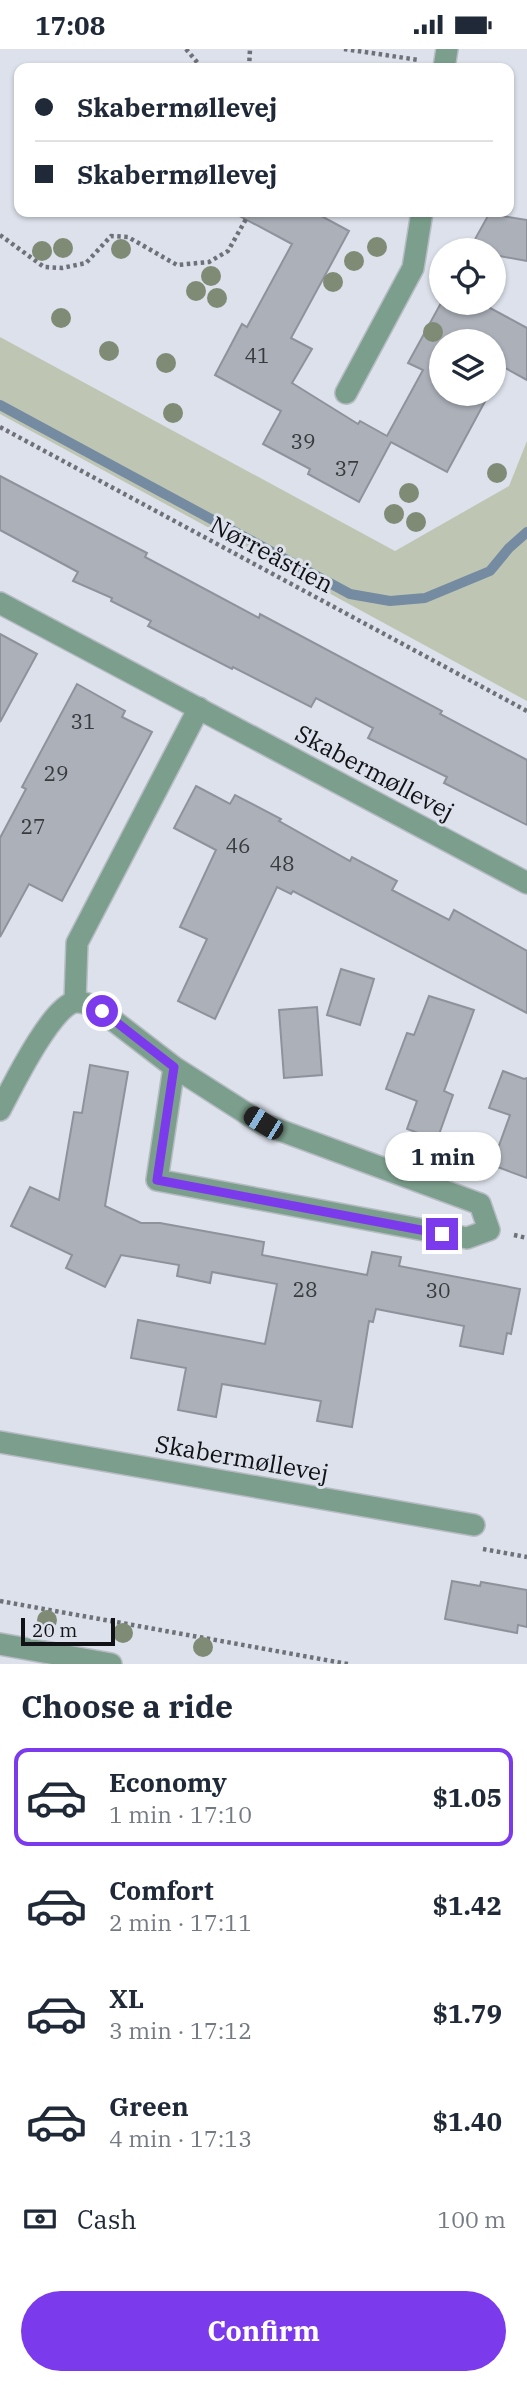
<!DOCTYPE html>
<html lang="en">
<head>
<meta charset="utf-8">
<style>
  body { margin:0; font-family:"IBM Plex Serif",serif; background:#f6f6f7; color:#1f2937; height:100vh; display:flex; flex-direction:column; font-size:26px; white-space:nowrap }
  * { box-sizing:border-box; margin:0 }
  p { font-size:23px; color:#747a83 }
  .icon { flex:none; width:38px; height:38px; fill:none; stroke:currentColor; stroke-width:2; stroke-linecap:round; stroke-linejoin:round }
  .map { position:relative; height:1615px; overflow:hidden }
  .panel { display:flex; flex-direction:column; background:#fff; flex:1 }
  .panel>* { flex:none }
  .hud { position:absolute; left:14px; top:14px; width:500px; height:154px; border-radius:14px; box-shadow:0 2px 5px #0004; display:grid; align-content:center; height:154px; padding:0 21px; background:#fff }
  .fabs { position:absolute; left:429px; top:189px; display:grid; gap:14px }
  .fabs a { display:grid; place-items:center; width:77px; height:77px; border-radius:50%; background:#fff; box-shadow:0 2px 5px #0004; font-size:35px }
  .scale { position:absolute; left:21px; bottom:18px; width:94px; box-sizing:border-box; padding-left:7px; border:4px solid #111215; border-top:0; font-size:19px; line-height:24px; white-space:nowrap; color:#111215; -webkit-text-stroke:5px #dce1eb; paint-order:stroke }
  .end { position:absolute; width:32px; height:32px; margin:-16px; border:9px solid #7c3aed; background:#fff; box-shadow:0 0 0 4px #fff }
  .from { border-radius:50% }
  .bubble { position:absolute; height:49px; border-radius:24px; background:#fff; box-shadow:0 2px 5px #0004; font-size:23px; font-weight:700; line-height:49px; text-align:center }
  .car { position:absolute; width:21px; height:42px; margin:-21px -10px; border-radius:9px; box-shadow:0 0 5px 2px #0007; background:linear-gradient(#222 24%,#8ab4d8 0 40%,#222 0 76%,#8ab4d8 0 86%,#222 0) }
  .hud b { display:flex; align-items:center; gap:24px; height:66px; font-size:26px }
  .hud b+b { border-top:2px solid #e0e1e3 }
  .hud i { width:18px; height:18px; background:#1f2937 }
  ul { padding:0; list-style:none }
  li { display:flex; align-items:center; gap:21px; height:98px; margin:0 14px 10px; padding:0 7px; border:4px solid transparent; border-radius:14px }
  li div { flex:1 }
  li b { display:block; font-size:26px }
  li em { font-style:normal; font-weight:700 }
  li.on { border-color:#7c3aed }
  li>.icon { width:63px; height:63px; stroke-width:1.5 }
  h2 { padding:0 21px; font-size:32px; line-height:84px }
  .pay { display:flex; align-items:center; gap:18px; height:77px; padding:0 21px; font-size:26px }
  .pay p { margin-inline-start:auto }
  .cta { display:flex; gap:14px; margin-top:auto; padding:14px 21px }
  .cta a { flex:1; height:80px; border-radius:42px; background:#7c3aed; color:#fff; font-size:28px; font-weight:700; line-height:80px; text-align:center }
  .status { display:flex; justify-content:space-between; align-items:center; height:49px; padding:0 35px; background:#fff; direction:ltr }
  .status svg { height:19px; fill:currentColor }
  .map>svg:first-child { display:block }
  .green { fill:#bec6b3 }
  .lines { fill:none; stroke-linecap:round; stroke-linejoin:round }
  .stream { stroke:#748ba2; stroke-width:10 }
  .building { fill:#abb0b9; stroke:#8e929b; stroke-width:2 }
  .minor-casing { stroke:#b7bcc4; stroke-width:24 }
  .path { stroke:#6f7178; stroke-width:4.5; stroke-dasharray:3.5 3.5; stroke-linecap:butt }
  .minor { stroke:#7c9f8d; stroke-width:21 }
  .tree { fill:#808b76 }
  .route { stroke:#7c3aed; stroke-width:9 }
  .labels { text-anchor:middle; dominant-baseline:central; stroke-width:6; stroke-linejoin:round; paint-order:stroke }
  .number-label { font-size:21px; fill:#383a3e }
  .street-label { font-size:24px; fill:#111215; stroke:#dce1eb }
</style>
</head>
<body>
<div class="status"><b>17:08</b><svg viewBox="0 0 49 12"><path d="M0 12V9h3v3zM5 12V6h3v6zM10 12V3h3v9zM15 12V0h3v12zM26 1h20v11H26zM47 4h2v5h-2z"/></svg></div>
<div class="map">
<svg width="527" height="1615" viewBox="0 0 527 1615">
  <rect width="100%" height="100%" fill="#dce1eb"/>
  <polygon class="green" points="0,288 395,502 509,437 527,392 527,652 0,365"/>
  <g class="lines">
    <polyline class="stream" points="0,356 350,545 390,552 425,549 490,522 509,499 527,483"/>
  </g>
  <g class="building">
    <polygon points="232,163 314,163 349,182 291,289 312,300 292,334 358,375 360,372 387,387 423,321 408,314 441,254 481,254 527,279 527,331 494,313 494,292 441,292 441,345 489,345 447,423 391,393 359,453 308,425 310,420 263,395 281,362 215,326 242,275 247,278 292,195"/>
    <polygon points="489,165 527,171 527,212 494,206 494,201 469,201"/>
    <polygon points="0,427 147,504 145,508 259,569 260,565 442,662 440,665 527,711 527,776 444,734 447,728 368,689 373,679 316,649 311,658 233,618 232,620 148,577 151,572 111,552 112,549 73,532 78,523 0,481"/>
    <polygon points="0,585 37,605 0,673"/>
    <polygon points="77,635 125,662 122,668 152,683 62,852 29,835 0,888 0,789 26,740 22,738"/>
    <polygon points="196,737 230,755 235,746 281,770 279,772 350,812 352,808 397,832 392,841 449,871 454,861 527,902 527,964 293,842 291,845 277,838 215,970 178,952 207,890 180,878 216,801 174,779"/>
    <polygon points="341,920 374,930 360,976 327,966"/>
    <polygon points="429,947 474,961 444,1042 453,1046 437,1091 407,1080 417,1052 386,1040 407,984 414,986"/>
    <polygon points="317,958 322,1026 284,1029 279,961"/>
    <polygon points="90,1016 128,1023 105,1157 141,1174 160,1174 264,1193 262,1206 367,1226 372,1203 401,1208 399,1217 520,1240 511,1285 507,1284 503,1305 460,1297 464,1277 376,1260 373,1273 369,1272 352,1378 317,1372 321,1352 222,1335 216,1368 178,1361 186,1319 131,1309 138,1271 265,1295 277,1235 212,1223 210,1234 177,1227 179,1216 121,1206 105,1238 66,1219 72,1206 11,1177 30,1138 59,1151 74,1063 82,1064"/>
    <polygon points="503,1022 524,1030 527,1029 527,1129 492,1116 510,1066 489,1059"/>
    <polygon points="452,1532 480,1537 481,1533 527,1541 527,1578 518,1576 517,1584 445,1570"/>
  </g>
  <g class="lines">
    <g class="minor-casing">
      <g id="minor">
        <polyline points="444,19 447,0"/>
        <polyline points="346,344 413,219 422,163"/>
        <polyline points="0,554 527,834"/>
        <polyline points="75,952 77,894 199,659"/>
        <path d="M0,1061C11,1040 53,954 76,953C85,952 94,958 101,962L174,1018L157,1131L467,1189L489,1181L480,1155L263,1075L174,1018"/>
        <polyline points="0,1393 474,1476"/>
        <polyline points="0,1595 111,1615"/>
      </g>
    </g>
    <g class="path">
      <polyline points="186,0 202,19"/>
      <polyline points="344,0 419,11"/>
      <polyline points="249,19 250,0"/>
      <polyline points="0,186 44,218 62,219 86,214 111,187 128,188 177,216 209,213 228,202 250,163"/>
      <polyline points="0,378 527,662"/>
      <polyline points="514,1186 527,1189"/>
      <polyline points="483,1500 527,1508"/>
      <polyline points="0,1552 348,1615"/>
    </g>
    <use href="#minor" class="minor"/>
  </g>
  <g class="tree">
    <circle cx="377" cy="198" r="10"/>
    <circle cx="63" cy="199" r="10"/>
    <circle cx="121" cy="200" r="10"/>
    <circle cx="42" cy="202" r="10"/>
    <circle cx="354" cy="212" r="10"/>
    <circle cx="211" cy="227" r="10"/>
    <circle cx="333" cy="233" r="10"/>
    <circle cx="196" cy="242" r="10"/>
    <circle cx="217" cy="249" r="10"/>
    <circle cx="61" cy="269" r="10"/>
    <circle cx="433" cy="283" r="10"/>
    <circle cx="109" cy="302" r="10"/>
    <circle cx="166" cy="314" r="10"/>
    <circle cx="173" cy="364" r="10"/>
    <circle cx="497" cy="424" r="10"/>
    <circle cx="409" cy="444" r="10"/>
    <circle cx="394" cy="465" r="10"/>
    <circle cx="416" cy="473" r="10"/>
    <circle cx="47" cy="1571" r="10"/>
    <circle cx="123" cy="1584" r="10"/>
    <circle cx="203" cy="1598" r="10"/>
  </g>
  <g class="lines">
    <polyline class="route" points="102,962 174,1018 157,1131 442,1185"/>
  </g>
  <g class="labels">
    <g class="number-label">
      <text x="257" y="306">41</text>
      <text x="303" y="392">39</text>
      <text x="347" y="419">37</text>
      <text x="83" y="672">31</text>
      <text x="56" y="724">29</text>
      <text x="33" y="777">27</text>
      <text x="238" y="796">46</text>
      <text x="282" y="814">48</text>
      <text x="305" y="1240">28</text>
      <text x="438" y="1241">30</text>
    </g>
    <g class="street-label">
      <text transform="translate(272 505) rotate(28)">Nørreåstien</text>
      <text transform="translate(375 723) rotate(28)">Skabermøllevej</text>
      <text transform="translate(242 1409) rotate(10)">Skabermøllevej</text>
    </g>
  </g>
</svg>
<div class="fabs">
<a><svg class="icon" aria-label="locate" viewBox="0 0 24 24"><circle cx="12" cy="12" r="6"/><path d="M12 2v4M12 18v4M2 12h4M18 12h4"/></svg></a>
<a><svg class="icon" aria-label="layers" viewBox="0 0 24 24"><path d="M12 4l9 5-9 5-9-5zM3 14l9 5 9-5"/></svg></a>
</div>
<div class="scale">20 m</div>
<i class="end from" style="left:102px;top:962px"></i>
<i class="end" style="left:442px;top:1185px"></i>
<div class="bubble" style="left:385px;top:1083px;width:116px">1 min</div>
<i class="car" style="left:263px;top:1074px;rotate:302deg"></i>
<div class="hud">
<b><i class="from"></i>Skabermøllevej</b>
<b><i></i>Skabermøllevej</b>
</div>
</div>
<section class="panel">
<h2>Choose a ride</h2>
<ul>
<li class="on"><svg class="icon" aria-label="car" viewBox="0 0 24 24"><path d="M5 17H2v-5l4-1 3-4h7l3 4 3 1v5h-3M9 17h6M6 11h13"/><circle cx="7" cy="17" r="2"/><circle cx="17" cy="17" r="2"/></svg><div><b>Economy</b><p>1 min · 17:10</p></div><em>$1.05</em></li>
<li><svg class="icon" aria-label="car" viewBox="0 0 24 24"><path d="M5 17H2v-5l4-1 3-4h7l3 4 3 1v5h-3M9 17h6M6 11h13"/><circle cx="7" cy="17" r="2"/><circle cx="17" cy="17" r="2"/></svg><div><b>Comfort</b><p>2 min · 17:11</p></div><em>$1.42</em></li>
<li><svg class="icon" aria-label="car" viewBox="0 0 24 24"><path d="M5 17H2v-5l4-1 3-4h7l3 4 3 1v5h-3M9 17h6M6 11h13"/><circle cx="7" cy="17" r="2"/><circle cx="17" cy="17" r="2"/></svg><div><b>XL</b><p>3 min · 17:12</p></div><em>$1.79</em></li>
<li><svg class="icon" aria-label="car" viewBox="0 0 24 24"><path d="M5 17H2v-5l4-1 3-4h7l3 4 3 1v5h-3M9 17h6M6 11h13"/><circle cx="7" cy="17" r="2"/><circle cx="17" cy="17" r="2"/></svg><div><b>Green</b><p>4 min · 17:13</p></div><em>$1.40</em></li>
</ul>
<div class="pay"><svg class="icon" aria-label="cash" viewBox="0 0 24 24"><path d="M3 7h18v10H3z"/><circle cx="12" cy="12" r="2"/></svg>Cash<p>100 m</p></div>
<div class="cta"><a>Confirm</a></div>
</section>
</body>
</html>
